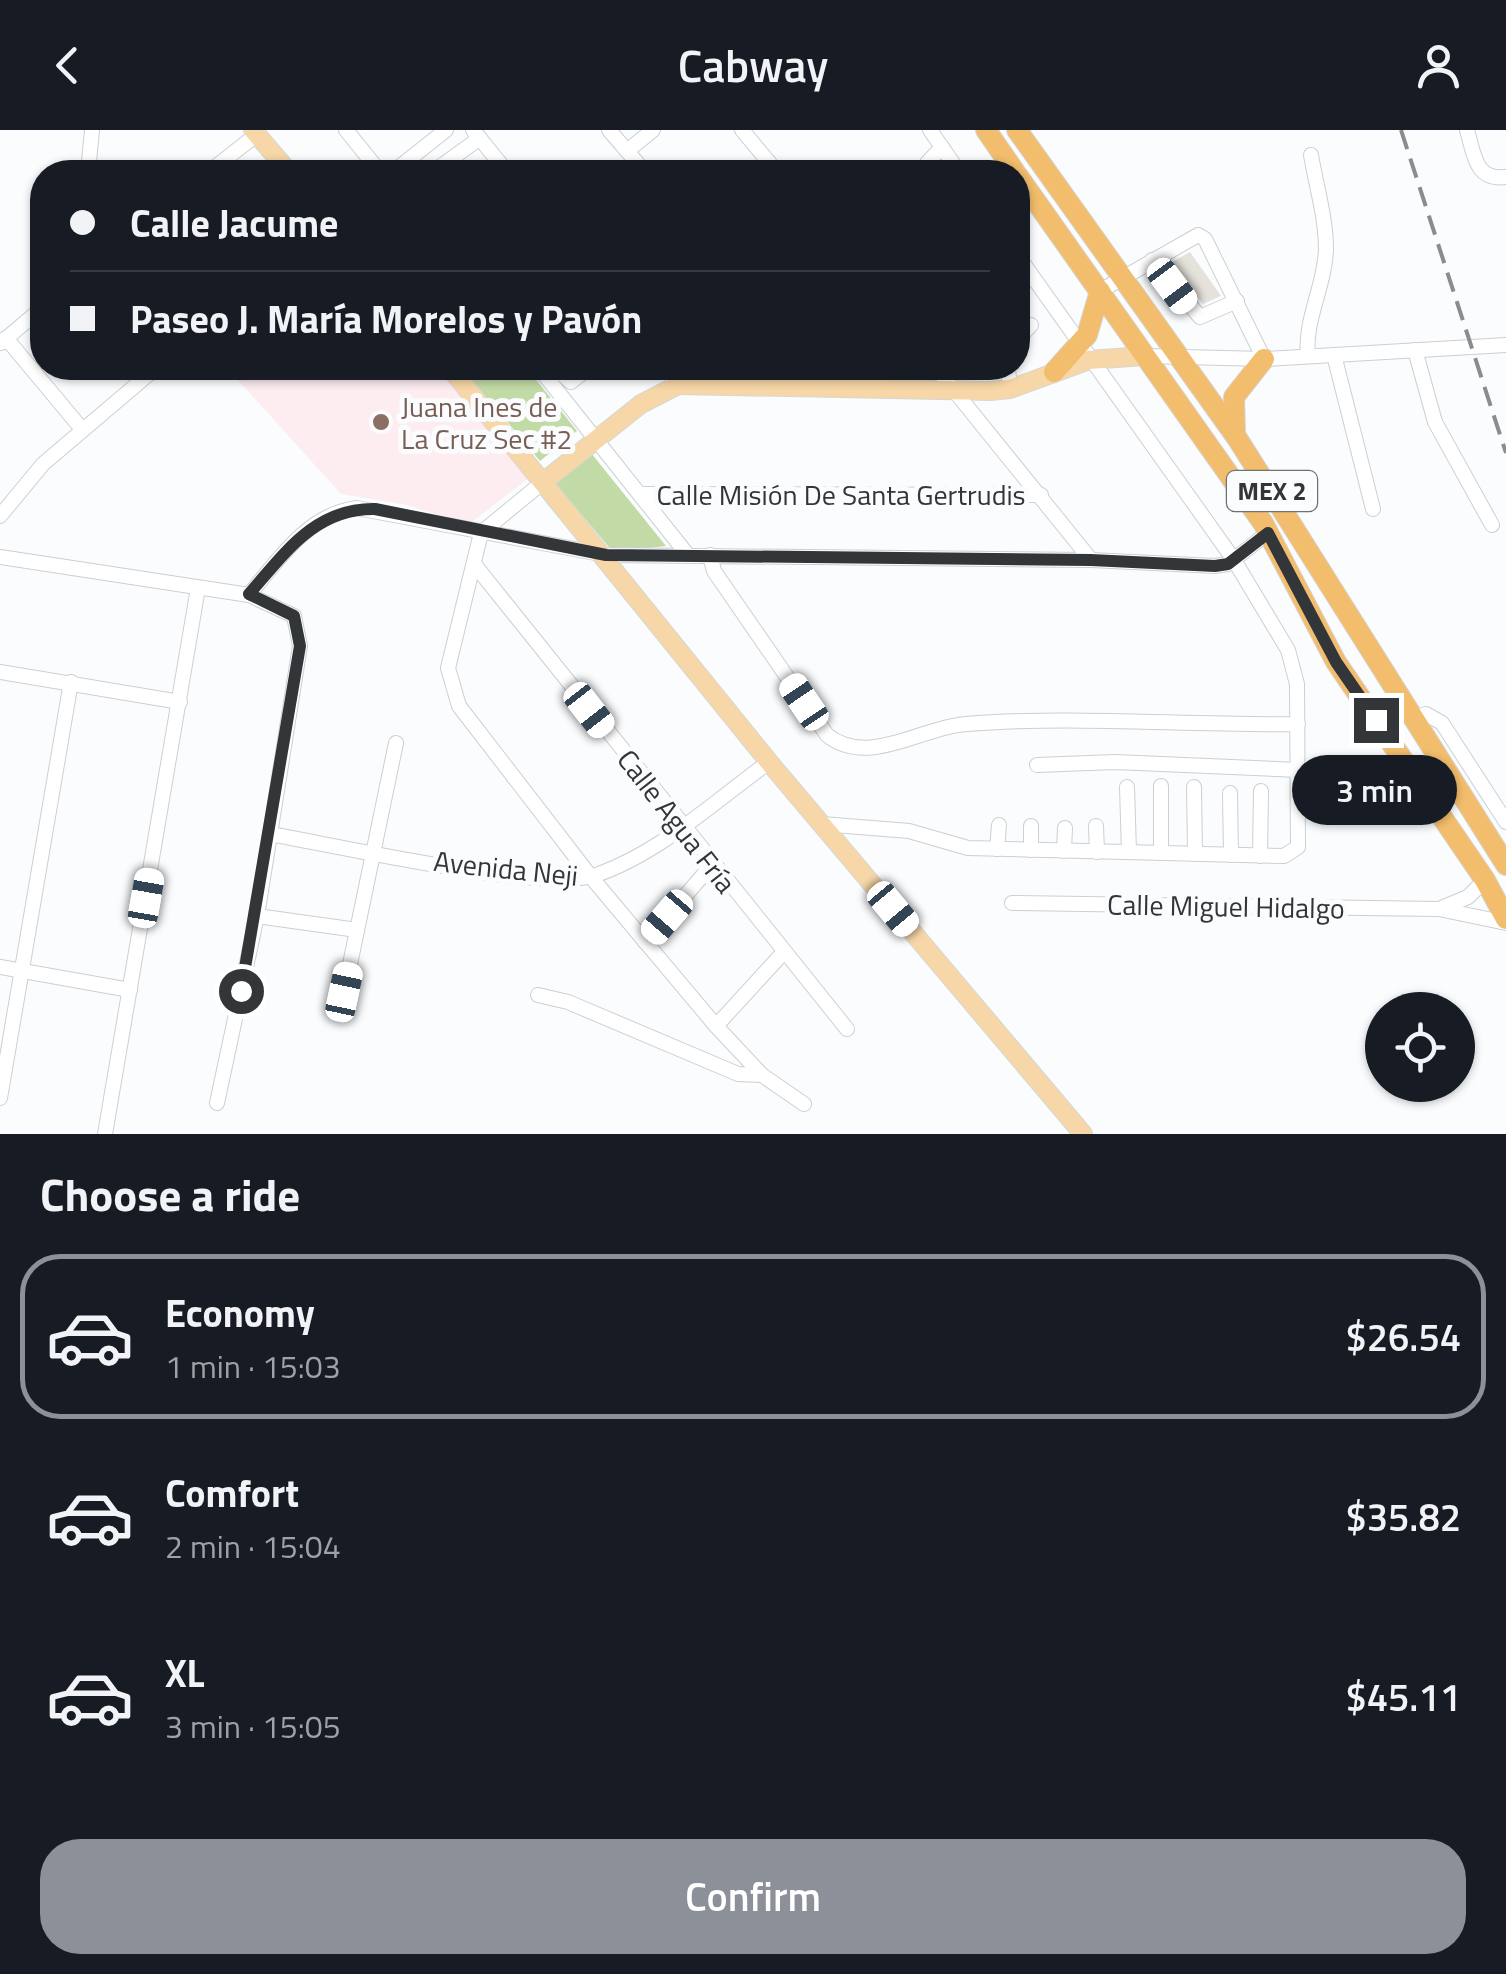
<!DOCTYPE html>
<html lang="en">
<head>
<meta charset="utf-8">
<style>
  body { margin:0; font-family:"Titillium Web",sans-serif; background:#242831; color:#f1f3f6; height:100vh; display:flex; flex-direction:column; font-size:38px; white-space:nowrap }
  * { box-sizing:border-box; margin:0 }
  p { font-size:32px; color:#9ea1a6 }
  .icon { flex:none; width:55px; height:55px; fill:none; stroke:currentColor; stroke-width:2; stroke-linecap:round; stroke-linejoin:round }
  .map { position:relative; height:1004px; overflow:hidden }
  .drawer { display:flex; flex-direction:column; background:#171b24; flex:1 }
  .drawer>* { flex:none }
  .banner { position:absolute; left:30px; top:30px; width:1000px; height:220px; border-radius:40px; box-shadow:0 2px 8px #0004; display:grid; align-content:center; height:220px; padding:0 40px; background:#171b24 }
  .controls { position:absolute; left:1365px; top:862px; display:grid; gap:20px }
  .controls a { display:grid; place-items:center; width:110px; height:110px; border-radius:50%; background:#171b24; box-shadow:0 2px 8px #0004; font-size:50px }
  .end { position:absolute; width:45px; height:45px; margin:-22px; border:12px solid #333638; background:#fff; box-shadow:0 0 0 5px #fff }
  .from { border-radius:50% }
  .bubble { position:absolute; height:70px; border-radius:35px; background:#171b24; box-shadow:0 2px 8px #0004; font-size:32px; font-weight:600; line-height:70px; text-align:center }
  .car { position:absolute; width:30px; height:60px; margin:-30px -15px; border-radius:12px; box-shadow:0 0 8px 2px #0007; background:linear-gradient(#fff 24%,#345 0 40%,#fff 0 76%,#345 0 86%,#fff 0) }
  .banner b { display:flex; align-items:center; gap:35px; height:95px; font-size:38px }
  .banner b+b { border-top:2px solid #363941 }
  .banner i { width:25px; height:25px; background:#f1f3f6 }
  ul { padding:0; list-style:none }
  li { display:flex; align-items:center; gap:30px; height:165px; margin:0 20px 15px; padding:0 20px; border:5px solid transparent; border-radius:40px }
  li div { flex:1 }
  li b { display:block; font-size:38px }
  li em { font-style:normal; font-weight:600 }
  li.current { border-color:#8c9099 }
  li>.icon { width:90px; height:90px; stroke-width:1.5 }
  h2 { padding:0 40px; font-size:45px; line-height:120px }
  .action { display:flex; gap:20px; margin-top:auto; padding:20px 40px }
  .action a { flex:1; height:115px; border-radius:40px; background:#8c9099; color:#fff; font-size:40px; font-weight:600; line-height:115px; text-align:center }
  header { display:flex; justify-content:space-between; align-items:center; height:130px; padding:0 40px; background:#171b24; font-size:45px; font-weight:600 }
  .map>svg:first-child { display:block }
  .education { fill:#fdedf1 }
  .green { fill:#c2daa5 }
  .building { fill:#e5e1db }
  .lines { fill:none; stroke-linecap:round; stroke-linejoin:round }
  .minor-casing { stroke:#cad0d5; stroke-width:16 }
  .major-casing { stroke:#d6d7d7; stroke-width:20 }
  .highway-casing { stroke:#d6d7d7; stroke-width:22 }
  .minor { stroke:#fff; stroke-width:14 }
  .major { stroke:#f7d7a7; stroke-width:18 }
  .highway { stroke:#f2bd6c; stroke-width:20 }
  .rail { stroke:#8a8d8f; stroke-width:4; stroke-dasharray:20 10; stroke-linecap:butt }
  .route { stroke:#333638; stroke-width:12 }
  .education-dot { fill:#8d6e63; stroke:#fafcfe; stroke-width:4 }
  .labels { text-anchor:middle; dominant-baseline:central; stroke-width:10; stroke-linejoin:round; paint-order:stroke }
  .shield { fill:#fafcfe; stroke:#6f7173; stroke-width:2.5 }
  .shield-label { font-size:25px; font-weight:bold; fill:#333638 }
  .education-label { font-size:28px; fill:#785e54; stroke:#fafcfe; text-anchor:start }
  .street-label { font-size:28px; fill:#333638; stroke:#fafcfe }
</style>
</head>
<body>
<header><svg class="icon" aria-label="back" viewBox="0 0 24 24"><path d="M15 5l-7 7 7 7"/></svg>Cabway<svg class="icon" aria-label="person" viewBox="0 0 24 24"><circle cx="12" cy="8" r="4"/><path d="M4 21q1-7 8-7t8 7"/></svg></header>
<div class="map">
<svg width="1506" height="1004" viewBox="0 0 1506 1004">
  <rect width="100%" height="100%" fill="#fafcfe"/>
  <polygon class="education" points="227,238 440,238 530,347 468,395 407,375 341,364"/>
  <g class="green">
    <polygon points="462,238 527,238 577,301 540,331"/>
    <polygon points="587,318 666,416 613,422 549,346"/>
  </g>
  <polygon class="building" points="1190,122 1221,166 1203,174 1169,134"/>
  <g class="lines">
    <g class="minor-casing">
      <g id="minor">
        <polyline points="346,0 380,42"/>
        <polyline points="473,0 507,42"/>
        <polyline points="609,0 645,42"/>
        <polyline points="742,0 777,42"/>
        <polyline points="930,0 959,42"/>
        <path d="M1467,0C1474,24 1475,51 1506,47"/>
        <polyline points="627,21 653,0"/>
        <polyline points="88,42 92,0"/>
        <polyline points="209,42 256,5"/>
        <polyline points="393,42 446,0"/>
        <polyline points="433,42 480,8"/>
        <polyline points="486,42 499,32"/>
        <polyline points="755,42 768,31"/>
        <polyline points="925,42 927,33 942,17"/>
        <polyline points="1152,130 1200,187 1237,171"/>
        <polyline points="1100,161 1198,105 1205,109 1264,229"/>
        <polyline points="6,208 81,298"/>
        <polyline points="1018,209 1031,195"/>
        <polyline points="1,213 42,178"/>
        <polyline points="1415,220 1435,292 1492,395"/>
        <polyline points="1334,225 1373,379"/>
        <polyline points="1144,226 1264,229 1506,215"/>
        <path d="M1308,226C1304,190 1325,156 1326,119C1326,88 1316,55 1311,25"/>
        <polyline points="539,238 687,424"/>
        <polyline points="555,238 571,252 589,238"/>
        <polyline points="665,238 678,255"/>
        <polyline points="936,238 1091,430"/>
        <polyline points="1008,238 1010,259"/>
        <polyline points="543,352 481,403 448,538 459,576 591,747 716,896 762,945 804,974"/>
        <polyline points="641,364 1041,365"/>
        <polyline points="0,386 43,334 156,238"/>
        <path d="M710,425L714,441L827,605C868,638 921,597 966,594C1076,585 1188,596 1298,594"/>
        <path d="M0,427L249,465C278,430 308,384 357,378L606,425L1091,430L1215,436L1228,434L1268,403"/>
        <polyline points="474,434 847,899"/>
        <polyline points="0,542 180,572"/>
        <polyline points="1414,588 1426,584 1442,593 1506,692"/>
        <polyline points="1037,635 1115,632 1298,640"/>
        <polyline points="1161,656 1161,723"/>
        <polyline points="1127,657 1129,722"/>
        <polyline points="1194,657 1195,724"/>
        <polyline points="1230,663 1231,725"/>
        <polyline points="822,694 909,701 968,718 1284,726 1298,717 1297,554 1288,520 1234,430 1018,126"/>
        <polyline points="1031,696 1031,720"/>
        <polyline points="1096,696 1097,722"/>
        <path d="M270,704C334,715 545,763 596,745C660,723 715,671 769,632"/>
        <polyline points="997,719 999,695"/>
        <polyline points="1064,721 1065,698"/>
        <polyline points="1260,726 1261,661"/>
        <polyline points="1012,773 1439,779 1506,793"/>
        <polyline points="1439,779 1468,767 1485,750"/>
        <polyline points="257,786 357,800"/>
        <polyline points="645,812 711,736"/>
        <polyline points="0,837 130,860"/>
        <polyline points="344,863 396,613"/>
        <polyline points="538,865 568,872 738,944 762,945"/>
        <polyline points="716,896 783,823"/>
        <polyline points="0,968 71,552"/>
        <polyline points="217,973 257,786 300,516 294,486 249,465"/>
        <polyline points="105,1004 198,458"/>
      </g>
    </g>
    <g class="major-casing">
      <g id="major">
        <polyline points="253,0 289,42"/>
        <polyline points="450,238 769,632 1083,1004"/>
        <polyline points="543,352 641,274 678,255 990,261 1010,259 1089,230 1144,226"/>
      </g>
    </g>
    <g class="highway-casing">
      <g id="highway">
        <polyline points="986,0 1015,42"/>
        <polyline points="1017,0 1237,308 1506,735"/>
        <polyline points="1018,46 1263,393 1336,532 1485,750 1506,789"/>
        <polyline points="1054,242 1087,205 1100,161"/>
        <polyline points="1235,301 1234,267 1264,229"/>
      </g>
    </g>
    <use href="#minor" class="minor"/>
    <use href="#major" class="major"/>
    <use href="#highway" class="highway"/>
    <polyline class="rail" points="1401,0 1506,323"/>
  </g>
  <g class="lines">
    <path class="route" d="M241,861L300,516L294,486L249,464C285,423 315,378 375,379L606,425L1091,430L1215,436L1228,434L1268,403L1336,532L1376,590"/>
  </g>
  <circle class="education-dot" cx="381" cy="292" r="10"/>
  <g class="labels">
    <rect class="shield" x="1227" y="341" width="90" height="40" rx="8"/>
    <g class="shield-label">
      <text x="1272" y="361">MEX 2</text>
    </g>
    <g class="education-label">
      <text x="401" y="276">Juana Ines de<tspan x="401" dy="32">La Cruz Sec #2</tspan></text>
    </g>
    <g class="street-label">
      <text x="841" y="364">Calle Misión De Santa Gertrudis</text>
      <text transform="translate(677 691) rotate(52)">Calle Agua Fría</text>
      <text transform="translate(506 738) rotate(6)">Avenida Neji</text>
      <text transform="translate(1226 776) rotate(1)">Calle Miguel Hidalgo</text>
    </g>
  </g>
</svg>
<div class="controls">
<a><svg class="icon" aria-label="locate" viewBox="0 0 24 24"><circle cx="12" cy="12" r="6"/><path d="M12 2v4M12 18v4M2 12h4M18 12h4"/></svg></a>
</div>
<i class="end from" style="left:241px;top:861px"></i>
<i class="end" style="left:1376px;top:590px"></i>
<div class="bubble" style="left:1292px;top:625px;width:165px">3 min</div>
<i class="car" style="left:1172px;top:156px;rotate:143deg"></i>
<i class="car" style="left:804px;top:572px;rotate:326deg"></i>
<i class="car" style="left:589px;top:580px;rotate:142deg"></i>
<i class="car" style="left:146px;top:768px;rotate:10deg"></i>
<i class="car" style="left:893px;top:779px;rotate:140deg"></i>
<i class="car" style="left:667px;top:787px;rotate:221deg"></i>
<i class="car" style="left:344px;top:862px;rotate:12deg"></i>
<div class="banner">
<b><i class="from"></i>Calle Jacume</b>
<b><i></i>Paseo J. María Morelos y Pavón</b>
</div>
</div>
<section class="drawer">
<h2>Choose a ride</h2>
<ul>
<li class="current"><svg class="icon" aria-label="car" viewBox="0 0 24 24"><path d="M5 17H2v-5l4-1 3-4h7l3 4 3 1v5h-3M9 17h6M6 11h13"/><circle cx="7" cy="17" r="2"/><circle cx="17" cy="17" r="2"/></svg><div><b>Economy</b><p>1 min · 15:03</p></div><em>$26.54</em></li>
<li><svg class="icon" aria-label="car" viewBox="0 0 24 24"><path d="M5 17H2v-5l4-1 3-4h7l3 4 3 1v5h-3M9 17h6M6 11h13"/><circle cx="7" cy="17" r="2"/><circle cx="17" cy="17" r="2"/></svg><div><b>Comfort</b><p>2 min · 15:04</p></div><em>$35.82</em></li>
<li><svg class="icon" aria-label="car" viewBox="0 0 24 24"><path d="M5 17H2v-5l4-1 3-4h7l3 4 3 1v5h-3M9 17h6M6 11h13"/><circle cx="7" cy="17" r="2"/><circle cx="17" cy="17" r="2"/></svg><div><b>XL</b><p>3 min · 15:05</p></div><em>$45.11</em></li>
</ul>
<div class="action"><a>Confirm</a></div>
</section>
</body>
</html>
